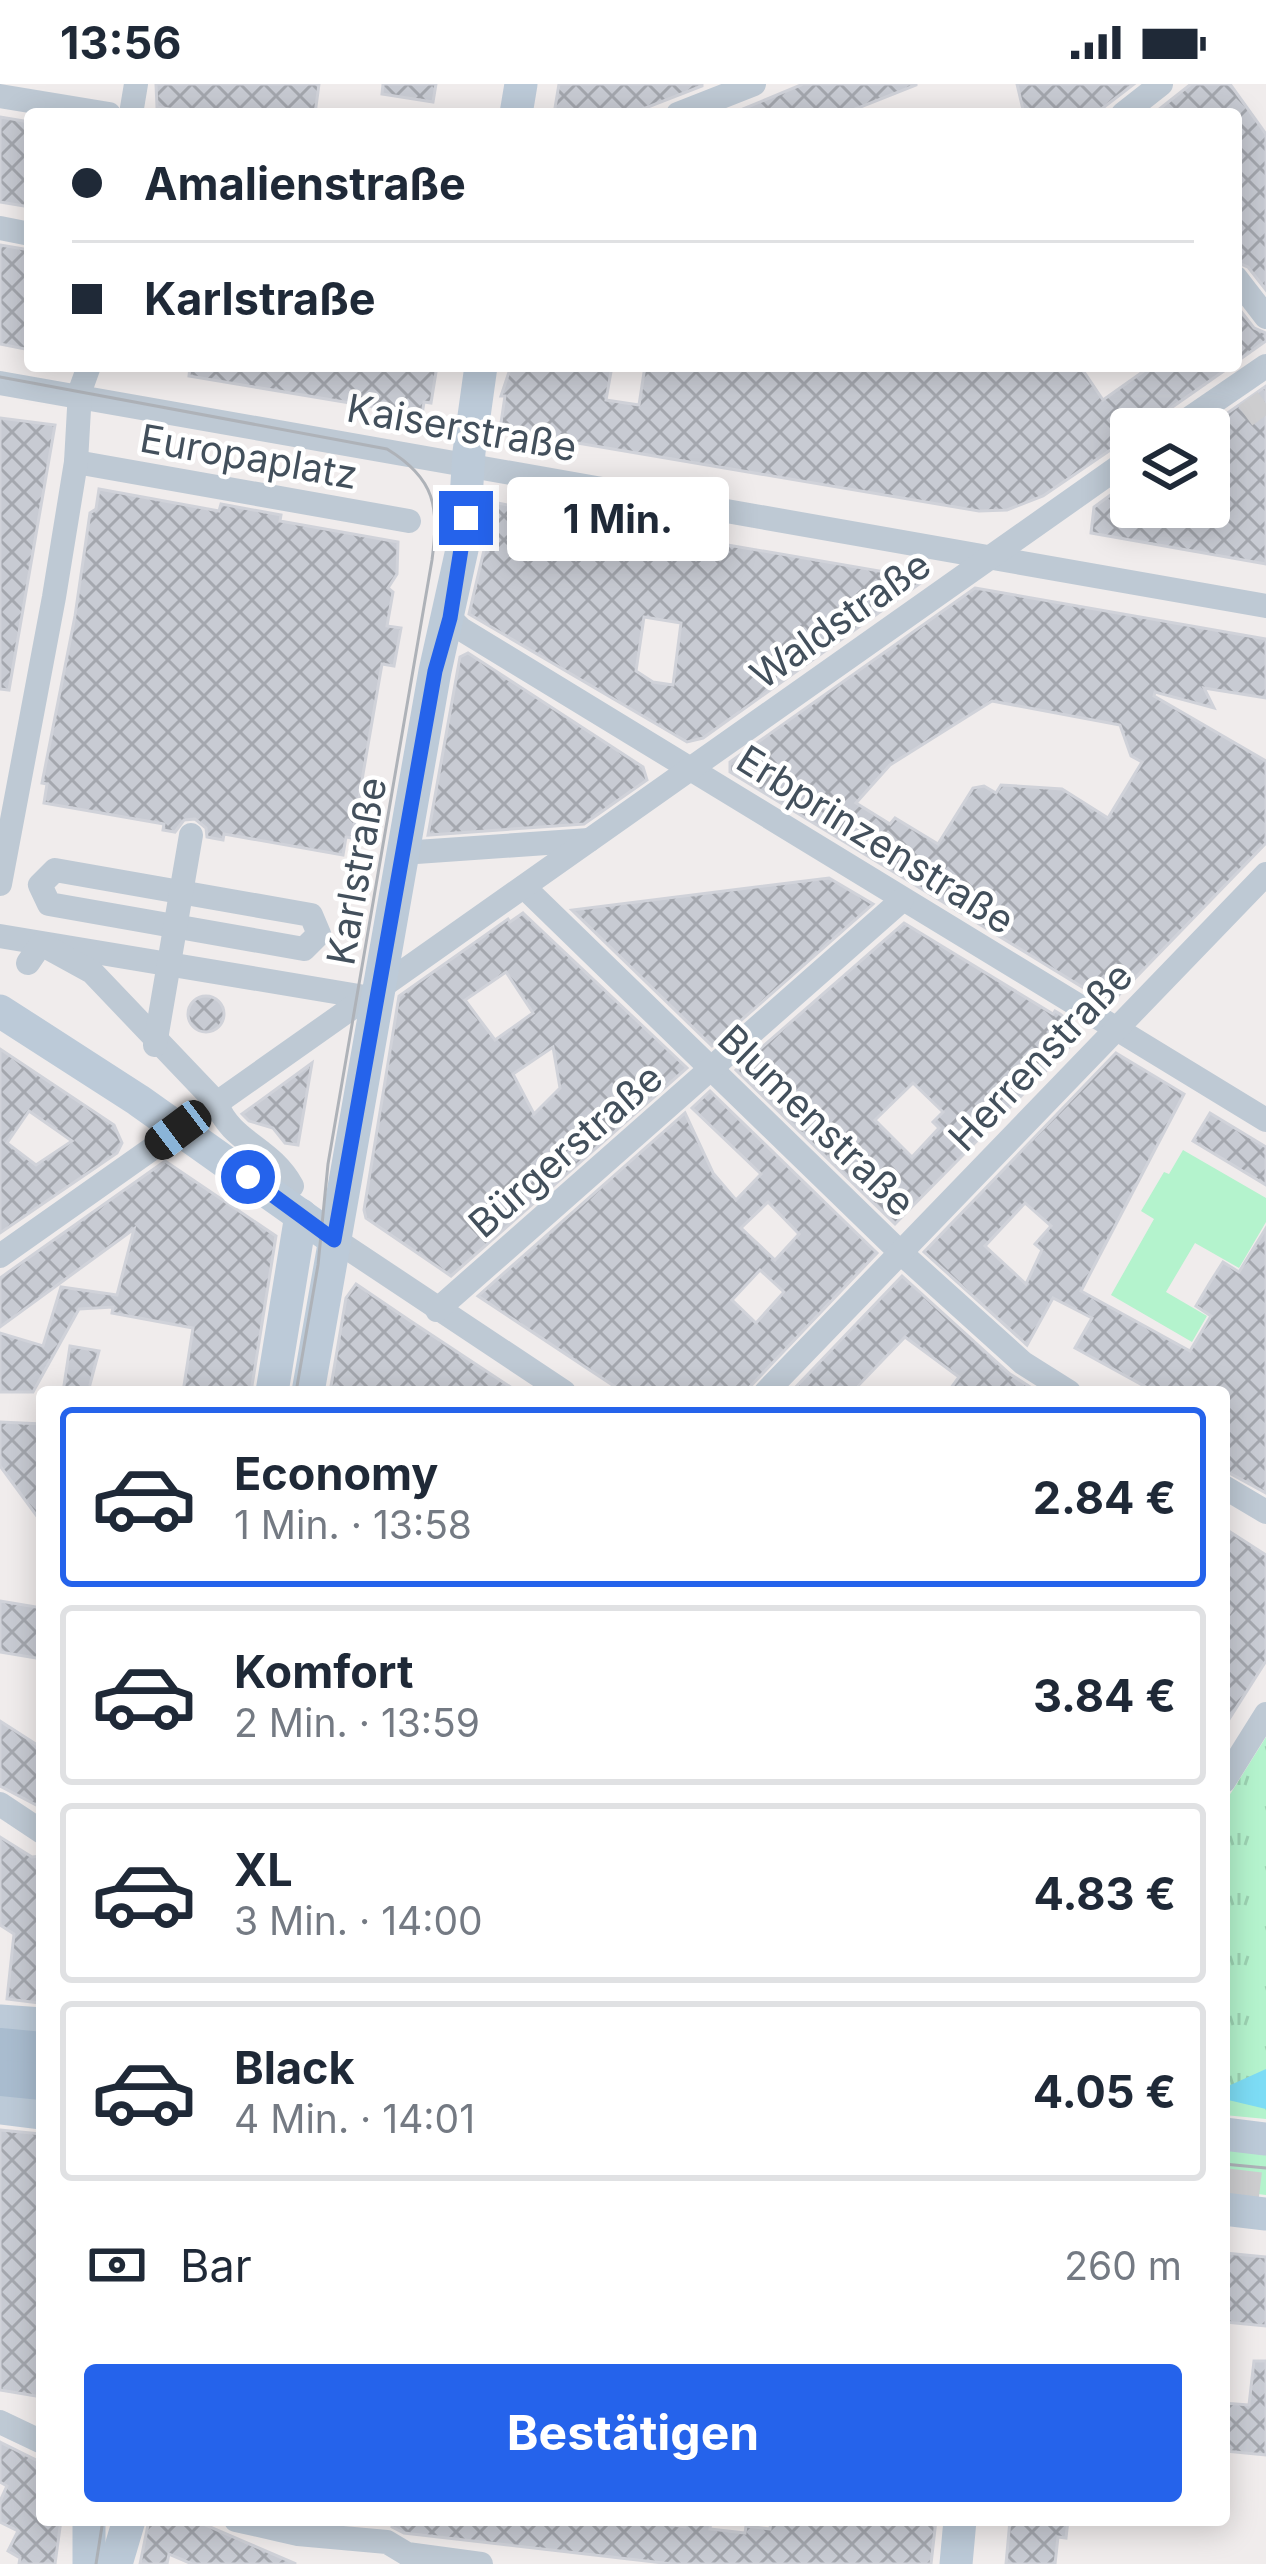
<!DOCTYPE html>
<html lang="de">
<head>
<meta charset="utf-8">
<style>
  body { margin:0; font-family:Inter,sans-serif; background:#f2f2f3; color:#1f2937; height:100vh; display:flex; flex-direction:column; font-size:45px; white-space:nowrap }
  * { box-sizing:border-box; margin:0 }
  p { font-size:39px; color:#747a83 }
  .icon { flex:none; width:66px; height:66px; fill:none; stroke:currentColor; stroke-width:2; stroke-linecap:round; stroke-linejoin:round }
  .map { position:relative; flex:1; overflow:hidden }
  .panel { position:absolute; left:36px; top:1302px; width:1194px; height:1140px; display:flex; flex-direction:column; background:#fff; border-radius:12px; box-shadow:0 6px 30px #0003 }
  .panel>* { flex:none }
  .hud { position:absolute; left:24px; top:24px; width:1218px; height:264px; border-radius:12px; box-shadow:0 6px 30px #0003; display:grid; align-content:center; height:264px; padding:0 48px; background:#fff }
  .controls { position:absolute; left:1110px; top:324px; display:grid; gap:24px }
  .controls a { display:grid; place-items:center; width:120px; height:120px; border-radius:12px; background:#fff; box-shadow:0 6px 30px #0003; font-size:60px }
  .end { position:absolute; width:54px; height:54px; margin:-27px; border:15px solid #2563eb; background:#fff; box-shadow:0 0 0 6px #fff }
  .from { border-radius:50% }
  .bubble { position:absolute; height:84px; border-radius:12px; background:#fff; box-shadow:0 6px 30px #0003; font-size:39px; font-weight:700; line-height:84px; text-align:center }
  .car { position:absolute; width:36px; height:72px; margin:-36px -18px; border-radius:15px; box-shadow:0 0 9px 3px #0007; background:linear-gradient(#222 24%,#8ab4d8 0 40%,#222 0 76%,#8ab4d8 0 86%,#222 0) }
  .hud b { display:flex; align-items:center; gap:42px; height:114px; font-size:45px }
  .hud b+b { border-top:3px solid #e0e1e3 }
  .hud i { width:30px; height:30px; background:#1f2937 }
  ul { padding:21px 0 0; list-style:none }
  li { display:flex; align-items:center; gap:36px; height:180px; margin:0 24px 18px; padding:0 24px; border:6px solid #e0e1e3; border-radius:12px }
  li div { flex:1 }
  li b { display:block; font-size:45px }
  li em { font-style:normal; font-weight:700 }
  li.selected { border-color:#2563eb }
  li>.icon { width:108px; height:108px; stroke-width:1.5 }
  .pay { display:flex; align-items:center; gap:30px; height:132px; padding:0 48px; font-size:45px }
  .pay p { margin-inline-start:auto }
  .action { display:flex; gap:24px; margin-top:auto; padding:24px 48px }
  .action a { flex:1; height:138px; border-radius:12px; background:#2563eb; color:#fff; font-size:48px; font-weight:700; line-height:138px; text-align:center }
  .status { display:flex; justify-content:space-between; align-items:center; height:84px; padding:0 60px; background:#fff; direction:ltr }
  .status svg { height:33px; fill:currentColor }
  .map>svg:first-child { display:block }
  .grass { fill:#b4f3cd }
  .park { fill:url(#park-tufts) }
  .water { fill:#7ddcf5 }
  .building { fill:url(#building-cross-hatch); stroke:#d0d2d9; stroke-width:3; fill-rule:evenodd }
  .lines { fill:none; stroke-linecap:round; stroke-linejoin:round }
  .street-tunnel { stroke:#cdcdcf; stroke-width:24; stroke-dasharray:24 12; stroke-linecap:butt }
  .primary-tunnel { stroke:#cdcdcf; stroke-width:36; stroke-dasharray:36 18; stroke-linecap:butt }
  .street { stroke:#bec9d4; stroke-width:24 }
  .secondary { stroke:#bccad8; stroke-width:33 }
  .primary { stroke:#a9bccf; stroke-width:36 }
  .tram { stroke:#aeb2b8; stroke-width:3 }
  .route { stroke:#2563eb; stroke-width:15 }
  .labels { text-anchor:middle; dominant-baseline:central; stroke-width:9; stroke-linejoin:round; paint-order:stroke }
  .street-label { font-size:39px; fill:#43505c; stroke:#fff }
</style>
</head>
<body>
<div class="status"><b>13:56</b><svg viewBox="0 0 49 12"><path d="M0 12V9h3v3zM5 12V6h3v6zM10 12V3h3v9zM15 12V0h3v12zM26 1h20v11H26zM47 4h2v5h-2z"/></svg></div>
<div class="map">
<svg width="1266" height="2480" viewBox="0 0 1266 2480">
  <defs>
    <pattern id="park-tufts" width="24" height="20" patternUnits="userSpaceOnUse" patternTransform="scale(3)"><rect width="24" height="20" fill="#b4f3cd"/><path d="M3 7l-1-3M5 7V3M7 7l1-3M15 17l-1-3M17 17v-4M19 17l1-3" fill="none" stroke="#9cd2b2"/></pattern>
    <pattern id="building-cross-hatch" width="8" height="8" patternUnits="userSpaceOnUse" patternTransform="scale(3)"><rect width="8" height="8" fill="#c8cbd3"/><path d="M0 0l8 8M0 8l8-8" fill="none" stroke="#a4a7ae"/></pattern>
  </defs>
  <rect width="100%" height="100%" fill="#f0ecec"/>
  <g class="grass">
    <polygon points="1183,1066 1266,1114 1266,1138 1239,1184 1195,1159 1166,1208 1207,1232 1192,1258 1111,1211 1154,1135 1141,1127 1164,1088 1169,1090"/>
    <polygon points="1224,2060 1266,2065 1266,2111 1224,2106"/>
  </g>
  <polygon class="park" points="1266,1653 1266,2035 1224,2031 1224,1720"/>
  <g class="water">
    <circle cx="206" cy="930" r="18"/>
    <polygon points="1266,1985 1266,2025 1224,2015 1226,2003"/>
  </g>
  <g class="building">
    <polygon points="156,0 319,0 315,30 199,30 157,23"/>
    <polygon points="383,0 436,0 433,18 382,10"/>
    <polygon points="559,0 702,0 702,2 630,30 554,30"/>
    <polygon points="803,0 916,0 916,1 843,30 731,30"/>
    <polygon points="1017,0 1134,0 1095,30 1024,30"/>
    <polygon points="1191,0 1230,0 1266,50 1266,206 1248,183 1236,178 1236,30 1153,30"/>
    <polygon points="0,33 30,38 30,123 0,118"/>
    <polygon points="0,161 30,166 30,266 0,260"/>
    <polygon points="1236,221 1254,244 1266,249 1266,257 1236,278"/>
    <polygon points="190,282 437,282 431,319 424,318 422,331 189,292"/>
    <polygon points="511,282 612,282 606,316 639,321 645,282 1080,282 1103,316 1151,282 1231,282 1141,345 1131,345 1131,352 1043,412 1007,426 979,427 506,347 501,339 505,312 501,312"/>
    <polygon points="1266,302 1266,480 1091,449 1094,423 1131,396 1131,423 1209,423 1209,342"/>
    <polygon points="0,334 55,341 9,606 0,605"/>
    <polygon points="99,405 219,427 221,420 281,431 280,437 398,458 397,490 388,504 393,508 387,542 401,544 394,582 382,580 352,754 346,753 343,771 224,750 223,756 207,753 206,744 195,735 184,736 175,748 163,746 164,740 44,719 47,700 42,699 75,532 90,429 96,425"/>
    <path d="M488,417L585,437L589,443H611L626,450L633,446L658,449L926,495L703,654L687,658L469,530L484,466ZM644,533L681,539L673,601L653,598L636,587Z"/>
    <path d="M975,504L1266,555V614L1204,604L1214,624L1155,608L1154,612L1266,677V759L1110,920L730,688V678ZM992,617L1120,641L1131,672L1142,678L1108,734L1062,705L1001,701L996,709L984,702L973,704L938,760L895,734L890,740L856,719L890,681Z"/>
    <polygon points="468,569 643,683 647,696 584,740 428,751 460,573"/>
    <polygon points="829,794 873,820 712,962 572,826"/>
    <path d="M523,829L687,984L451,1192L366,1134L364,1126L399,912L508,835L510,838ZM506,888L533,929L495,956L465,916ZM553,963L560,1004L534,1030L513,990Z"/>
    <path d="M904,839L1053,930L1055,927L1060,930L1083,949L895,1140L736,986ZM913,999L943,1028L933,1038L939,1044L912,1073L875,1036Z"/>
    <circle cx="206" cy="930" r="18"/>
    <path d="M0,965L114,1041L122,1059L117,1069L0,1149ZM29,1027L72,1057L36,1081L7,1059Z"/>
    <path d="M1116,969L1184,1010L1081,1207L1190,1267L1211,1232L1196,1222L1209,1200L1223,1178L1239,1188L1266,1144V1409L1224,1386V1308H1155L1075,1264L1092,1234L1053,1214L1027,1261L924,1168ZM1025,1119L1051,1142L1035,1160L1042,1166L1026,1200L985,1162Z"/>
    <polygon points="312,979 298,1061 285,1059 273,1044 249,1037 242,1030"/>
    <path d="M710,1007L877,1169L745,1308H623L478,1212L685,1029L713,1089L736,1116L761,1090L692,1024ZM768,1118L799,1150L775,1176L741,1144ZM760,1186L784,1208L756,1239L732,1216Z"/>
    <polygon points="1210,1029 1266,1063 1266,1101 1193,1057"/>
    <polygon points="165,1077 276,1152 251,1308 183,1308 193,1244 112,1229 113,1223 79,1225 33,1308 0,1308 0,1249 43,1262 61,1203 117,1211 134,1145 0,1243 0,1194"/>
    <polygon points="902,1192 1010,1290 1038,1308 948,1308 959,1293 905,1253 852,1308 791,1308"/>
    <polygon points="356,1200 409,1236 518,1308 330,1308 346,1214"/>
    <polygon points="70,1262 99,1267 88,1308 63,1308"/>
    <polygon points="0,1338 42,1340 42,1439 0,1382"/>
    <polygon points="1224,1444 1266,1471 1266,1577 1224,1643 1224,1537 1232,1525 1224,1520"/>
    <polygon points="0,1517 42,1524 42,1575 0,1568"/>
    <polygon points="0,1637 42,1664 42,1724 0,1702"/>
    <polygon points="0,1753 32,1773 42,1772 40,1919 7,1915 14,1850 0,1841"/>
    <polygon points="0,2046 42,2050 42,2313 0,2306"/>
    <polygon points="1225,2169 1266,2173 1266,2242 1224,2238"/>
    <polygon points="1254,2277 1266,2277 1266,2371 1224,2367 1224,2319 1249,2321"/>
    <polygon points="0,2358 42,2379 42,2436 61,2436 55,2480 19,2480 20,2474 8,2467 18,2447 0,2438 0,2417 7,2402 0,2398"/>
    <polygon points="149,2436 194,2436 296,2480 192,2480 169,2470 167,2480 140,2480"/>
    <polygon points="393,2436 647,2436 685,2443 686,2436 711,2436 710,2445 745,2449 746,2442 770,2445 771,2436 936,2436 931,2480 672,2480 404,2449 392,2443"/>
    <polygon points="1010,2436 1068,2436 1066,2454 1058,2453 1055,2480 1006,2480"/>
  </g>
  <g class="lines">
    <polyline class="street-tunnel" points="1248,315 1266,340"/>
    <polyline class="primary-tunnel" points="1224,2102 1266,2107"/>
    <g class="street">
      <polyline points="0,12 109,30"/>
      <polyline points="131,30 136,0"/>
      <polyline points="678,30 754,0"/>
      <polyline points="1123,30 1161,0"/>
      <polyline points="0,144 30,150"/>
      <polyline points="1236,194 1266,233"/>
      <polyline points="0,299 1266,522"/>
      <polyline points="1174,345 1266,282"/>
      <polyline points="76,378 409,437"/>
      <polyline points="450,534 461,545 1266,1036"/>
      <polyline points="402,769 589,756"/>
      <polygon points="55,786 311,831 319,850 304,865 49,820 40,801"/>
      <polyline points="0,800 54,513 76,378 80,307 89,282"/>
      <polyline points="524,803 901,1169 1023,1279 1069,1308"/>
      <polyline points="0,852 365,913"/>
      <path d="M28,879L41,860L92,888L216,1018C231,1059 270,1062 292,1102"/>
      <polyline points="155,961 191,751"/>
      <polyline points="334,1155 564,1308"/>
      <polyline points="0,1172 1131,374"/>
      <polyline points="437,1226 902,816"/>
      <polyline points="766,1308 1266,790"/>
      <polyline points="1224,1403 1266,1428"/>
      <polyline points="1224,1697 1266,1630"/>
      <polyline points="0,1720 42,1748"/>
      <polyline points="0,2338 42,2358"/>
      <polyline points="236,2436 298,2450 387,2458 407,2470 481,2480"/>
    </g>
    <g class="secondary">
      <polyline points="516,30 521,0"/>
      <polyline points="0,927 138,1016 334,1155"/>
      <polyline points="272,1308 301,1131"/>
      <polyline points="308,1308 435,587 463,461 469,368 481,282"/>
      <polyline points="0,1937 42,1940"/>
      <polyline points="0,2024 42,2029"/>
      <polyline points="1224,2050 1266,2055"/>
      <polyline points="1224,2125 1266,2130"/>
      <polyline points="89,2480 89,2436"/>
      <polyline points="116,2480 129,2436"/>
      <polyline points="956,2480 960,2436"/>
    </g>
    <g class="primary">
      <polyline points="0,1962 42,1966"/>
      <polyline points="0,1994 42,1998"/>
    </g>
    <g class="tram">
      <path d="M0,293L387,365C436,395 439,423 432,476L328,1080L318,1181L296,1308"/>
      <polyline points="1224,2080 1266,2084"/>
      <polyline points="96,2480 103,2436"/>
    </g>
  </g>
  <g class="lines">
    <polyline class="route" points="248,1093 334,1156 435,587 450,534 466,434"/>
  </g>
  <g class="labels">
    <g class="street-label">
      <text transform="translate(462 343) rotate(10)">Kaiserstraße</text>
      <text transform="translate(249 372) rotate(10)">Europaplatz</text>
      <text transform="translate(840 535) rotate(-35)">Waldstraße</text>
      <text transform="translate(876 755) rotate(32)">Erbprinzenstraße</text>
      <text transform="translate(356 787) rotate(-80)">Karlstraße</text>
      <text transform="translate(1040 972) rotate(-46)">Herrenstraße</text>
      <text transform="translate(817 1036) rotate(44)">Blumenstraße</text>
      <text transform="translate(565 1066) rotate(-41)">Bürgerstraße</text>
    </g>
  </g>
</svg>
<div class="controls">
<a><svg class="icon" aria-label="layers" viewBox="0 0 24 24"><path d="M12 4l9 5-9 5-9-5zM3 14l9 5 9-5"/></svg></a>
</div>
<i class="end from" style="left:248px;top:1093px"></i>
<i class="end" style="left:466px;top:434px"></i>
<div class="bubble" style="left:507px;top:393px;width:222px">1 Min.</div>
<i class="car" style="left:178px;top:1046px;rotate:233deg"></i>
<div class="hud">
<b><i class="from"></i>Amalienstraße</b>
<b><i></i>Karlstraße</b>
</div>
<section class="panel">
<ul>
<li class="selected"><svg class="icon" aria-label="car" viewBox="0 0 24 24"><path d="M5 17H2v-5l4-1 3-4h7l3 4 3 1v5h-3M9 17h6M6 11h13"/><circle cx="7" cy="17" r="2"/><circle cx="17" cy="17" r="2"/></svg><div><b>Economy</b><p>1 Min. · 13:58</p></div><em>2.84 €</em></li>
<li><svg class="icon" aria-label="car" viewBox="0 0 24 24"><path d="M5 17H2v-5l4-1 3-4h7l3 4 3 1v5h-3M9 17h6M6 11h13"/><circle cx="7" cy="17" r="2"/><circle cx="17" cy="17" r="2"/></svg><div><b>Komfort</b><p>2 Min. · 13:59</p></div><em>3.84 €</em></li>
<li><svg class="icon" aria-label="car" viewBox="0 0 24 24"><path d="M5 17H2v-5l4-1 3-4h7l3 4 3 1v5h-3M9 17h6M6 11h13"/><circle cx="7" cy="17" r="2"/><circle cx="17" cy="17" r="2"/></svg><div><b>XL</b><p>3 Min. · 14:00</p></div><em>4.83 €</em></li>
<li><svg class="icon" aria-label="car" viewBox="0 0 24 24"><path d="M5 17H2v-5l4-1 3-4h7l3 4 3 1v5h-3M9 17h6M6 11h13"/><circle cx="7" cy="17" r="2"/><circle cx="17" cy="17" r="2"/></svg><div><b>Black</b><p>4 Min. · 14:01</p></div><em>4.05 €</em></li>
</ul>
<div class="pay"><svg class="icon" aria-label="cash" viewBox="0 0 24 24"><path d="M3 7h18v10H3z"/><circle cx="12" cy="12" r="2"/></svg>Bar<p>260 m</p></div>
<div class="action"><a>Bestätigen</a></div>
</section>
</div>
</body>
</html>
